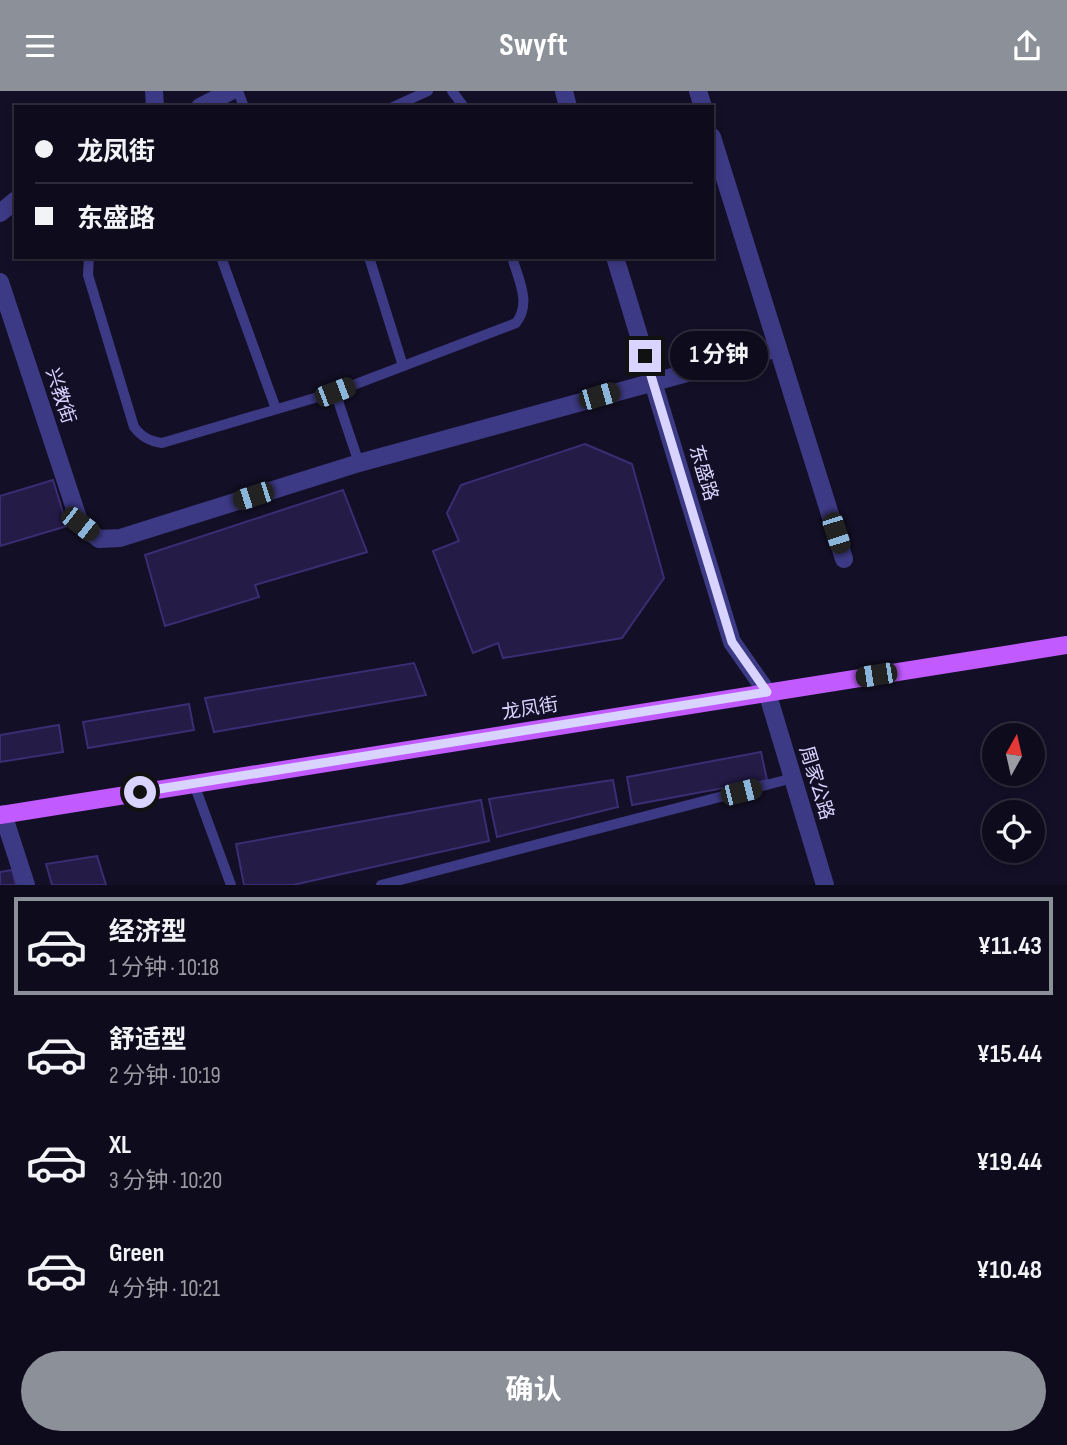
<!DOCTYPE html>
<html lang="zh">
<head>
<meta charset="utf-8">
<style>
  body { margin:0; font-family:"Sofia Sans Condensed","Noto Sans SC",sans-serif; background:#171425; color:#f1f3f6; height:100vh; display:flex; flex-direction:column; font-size:26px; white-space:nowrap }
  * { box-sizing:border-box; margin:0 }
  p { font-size:23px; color:#9b9ba3 }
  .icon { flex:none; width:38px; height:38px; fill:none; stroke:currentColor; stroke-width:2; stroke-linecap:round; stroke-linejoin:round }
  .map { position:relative; height:794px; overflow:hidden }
  .side { display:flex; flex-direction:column; background:#0e0b1c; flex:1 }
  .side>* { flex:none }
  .hud { position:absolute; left:14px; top:14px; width:700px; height:154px; border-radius:0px; box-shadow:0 4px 10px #0003,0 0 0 2px #2e2b3b; display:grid; align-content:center; height:154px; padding:0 21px; background:#0e0b1c }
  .needle { width:46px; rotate:8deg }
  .buttons { position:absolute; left:982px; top:632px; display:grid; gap:14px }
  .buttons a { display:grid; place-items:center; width:63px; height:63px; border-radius:50%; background:#0e0b1c; box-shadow:0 4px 10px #0003,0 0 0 2px #2e2b3b; font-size:35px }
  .end { position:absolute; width:32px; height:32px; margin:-16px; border:9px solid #d9d4ff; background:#111; box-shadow:0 0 0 4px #111 }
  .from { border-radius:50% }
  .bubble { position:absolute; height:49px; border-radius:24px; background:#0e0b1c; box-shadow:0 4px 10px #0003,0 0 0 2px #2e2b3b; font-size:23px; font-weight:700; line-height:49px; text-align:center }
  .car { position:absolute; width:21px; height:42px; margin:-21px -10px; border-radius:9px; box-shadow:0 0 5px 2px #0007; background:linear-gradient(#222 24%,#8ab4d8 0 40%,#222 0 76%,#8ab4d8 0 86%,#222 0) }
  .hud b { display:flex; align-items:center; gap:24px; height:66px; font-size:26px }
  .hud b+b { border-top:2px solid #2e2b3b }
  .hud i { width:18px; height:18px; background:#f1f3f6 }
  ul { padding:12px 0 0; list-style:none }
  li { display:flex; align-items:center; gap:21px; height:98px; margin:0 14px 10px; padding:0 7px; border:4px solid transparent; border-radius:0px }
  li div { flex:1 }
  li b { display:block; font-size:26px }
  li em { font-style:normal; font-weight:700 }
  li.on { border-color:#8c9099 }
  li>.icon { width:63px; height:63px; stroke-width:1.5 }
  .cta { display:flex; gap:14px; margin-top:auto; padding:14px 21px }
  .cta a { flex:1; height:80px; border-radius:42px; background:#8c9099; color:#fff; font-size:28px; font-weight:700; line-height:80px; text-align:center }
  header { display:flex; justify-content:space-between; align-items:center; height:91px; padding:0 21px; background:#8c9099; color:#fff; font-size:32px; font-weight:700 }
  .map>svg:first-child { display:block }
  .building { fill:#241b47; stroke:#3b2d73; stroke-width:2 }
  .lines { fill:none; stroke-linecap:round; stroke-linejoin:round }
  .service { stroke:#3d3a85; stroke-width:10 }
  .minor { stroke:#3d3a85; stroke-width:18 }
  .primary { stroke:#c25bff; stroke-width:18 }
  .route { stroke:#d9d4ff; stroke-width:9 }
  .labels { text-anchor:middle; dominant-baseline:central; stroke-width:6; stroke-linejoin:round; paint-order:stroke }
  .street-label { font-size:19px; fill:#d9d4ff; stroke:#130f26 }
</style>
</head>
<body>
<header><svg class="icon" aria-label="menu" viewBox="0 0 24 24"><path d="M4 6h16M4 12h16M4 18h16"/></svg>Swyft<svg class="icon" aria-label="share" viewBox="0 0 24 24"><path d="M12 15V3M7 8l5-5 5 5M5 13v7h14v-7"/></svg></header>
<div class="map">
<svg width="1067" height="794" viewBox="0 0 1067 794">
  <rect width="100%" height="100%" fill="#130f26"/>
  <g class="building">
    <polygon points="585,353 632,373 664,487 622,547 503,567 498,552 473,562 433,460 459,450 447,422 461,394"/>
    <polygon points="53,389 67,435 0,455 0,405"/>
    <polygon points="343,399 367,461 255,494 259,506 165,535 145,464"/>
    <polygon points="414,572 426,604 214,641 205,607"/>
    <polygon points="189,613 194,639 88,657 83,631"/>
    <polygon points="59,634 63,661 0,671 0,644"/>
    <polygon points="761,661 767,689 632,714 627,686"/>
    <polygon points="613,689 618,716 497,746 489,708"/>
    <polygon points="481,709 489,750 293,794 244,794 236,753"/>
    <polygon points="97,765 106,794 52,794 46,773"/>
    <polygon points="12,779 16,794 0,794 0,781"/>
  </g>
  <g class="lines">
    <g class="service">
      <polyline points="238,0 244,16"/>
      <polyline points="452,0 464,16"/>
      <polyline points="393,16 428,0"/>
      <path d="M89,166L88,184L134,336C142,346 149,350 162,352L335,301"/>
      <polyline points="221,166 276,318"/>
      <polyline points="369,166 403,275"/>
      <path d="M359,372L335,301L516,232C532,212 518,188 512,166"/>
      <polyline points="194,693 231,794"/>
      <polyline points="381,794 793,687"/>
    </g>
    <g class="minor">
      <polyline points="154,0 155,16"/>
      <polyline points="564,0 568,16"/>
      <polyline points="698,0 703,16"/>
      <polyline points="200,16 231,0"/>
      <polyline points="712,46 844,468"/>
      <polyline points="0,122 16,109"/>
      <polyline points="615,166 732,551 767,601 825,794"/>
      <polyline points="0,191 80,433 99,448 120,447 359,372 778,257"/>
      <polyline points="3,723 26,794"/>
    </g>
    <polyline class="primary" points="0,724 1067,554"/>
  </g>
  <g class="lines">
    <polyline class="route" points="140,701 767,601 732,551 645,265"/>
  </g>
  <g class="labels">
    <g class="street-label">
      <text transform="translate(60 305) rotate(72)">兴教街</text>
      <text transform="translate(703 382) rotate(73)">东盛路</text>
      <text transform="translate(530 618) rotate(-9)">龙凤街</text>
      <text transform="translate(816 692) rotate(73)">周家公路</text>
    </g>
  </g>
</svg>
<div class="buttons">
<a><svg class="needle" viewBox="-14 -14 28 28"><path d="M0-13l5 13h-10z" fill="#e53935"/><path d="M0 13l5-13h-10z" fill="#9b9ba3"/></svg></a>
<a><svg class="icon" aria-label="locate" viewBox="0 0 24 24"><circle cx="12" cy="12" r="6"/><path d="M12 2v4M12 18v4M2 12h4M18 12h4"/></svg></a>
</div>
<i class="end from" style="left:140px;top:701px"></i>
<i class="end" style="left:645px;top:265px"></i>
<div class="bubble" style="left:670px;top:240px;width:98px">1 分钟</div>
<i class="car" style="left:335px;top:301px;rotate:69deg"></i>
<i class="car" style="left:599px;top:305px;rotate:74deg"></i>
<i class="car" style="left:253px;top:405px;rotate:252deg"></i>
<i class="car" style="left:80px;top:433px;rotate:128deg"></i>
<i class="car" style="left:836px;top:442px;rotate:162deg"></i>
<i class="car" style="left:876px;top:584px;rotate:261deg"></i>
<i class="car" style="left:741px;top:701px;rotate:76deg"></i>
<div class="hud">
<b><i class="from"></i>龙凤街</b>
<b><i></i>东盛路</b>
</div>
</div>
<section class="side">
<ul>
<li class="on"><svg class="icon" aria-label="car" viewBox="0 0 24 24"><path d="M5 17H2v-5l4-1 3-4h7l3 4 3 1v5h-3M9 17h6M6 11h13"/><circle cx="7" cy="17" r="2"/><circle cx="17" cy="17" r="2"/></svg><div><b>经济型</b><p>1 分钟 · 10:18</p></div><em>¥11.43</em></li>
<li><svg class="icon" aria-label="car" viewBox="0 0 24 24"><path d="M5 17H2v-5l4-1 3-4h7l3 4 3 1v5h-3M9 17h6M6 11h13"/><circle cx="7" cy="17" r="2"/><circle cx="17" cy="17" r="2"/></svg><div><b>舒适型</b><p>2 分钟 · 10:19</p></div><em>¥15.44</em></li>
<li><svg class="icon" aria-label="car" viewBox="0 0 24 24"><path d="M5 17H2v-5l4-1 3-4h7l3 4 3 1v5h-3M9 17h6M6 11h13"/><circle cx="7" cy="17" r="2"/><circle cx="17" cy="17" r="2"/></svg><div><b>XL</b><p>3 分钟 · 10:20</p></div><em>¥19.44</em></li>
<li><svg class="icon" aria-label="car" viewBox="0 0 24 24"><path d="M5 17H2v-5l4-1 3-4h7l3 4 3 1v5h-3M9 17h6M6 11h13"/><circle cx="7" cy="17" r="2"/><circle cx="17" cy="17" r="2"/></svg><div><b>Green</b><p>4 分钟 · 10:21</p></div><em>¥10.48</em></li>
</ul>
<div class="cta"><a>确认</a></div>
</section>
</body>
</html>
